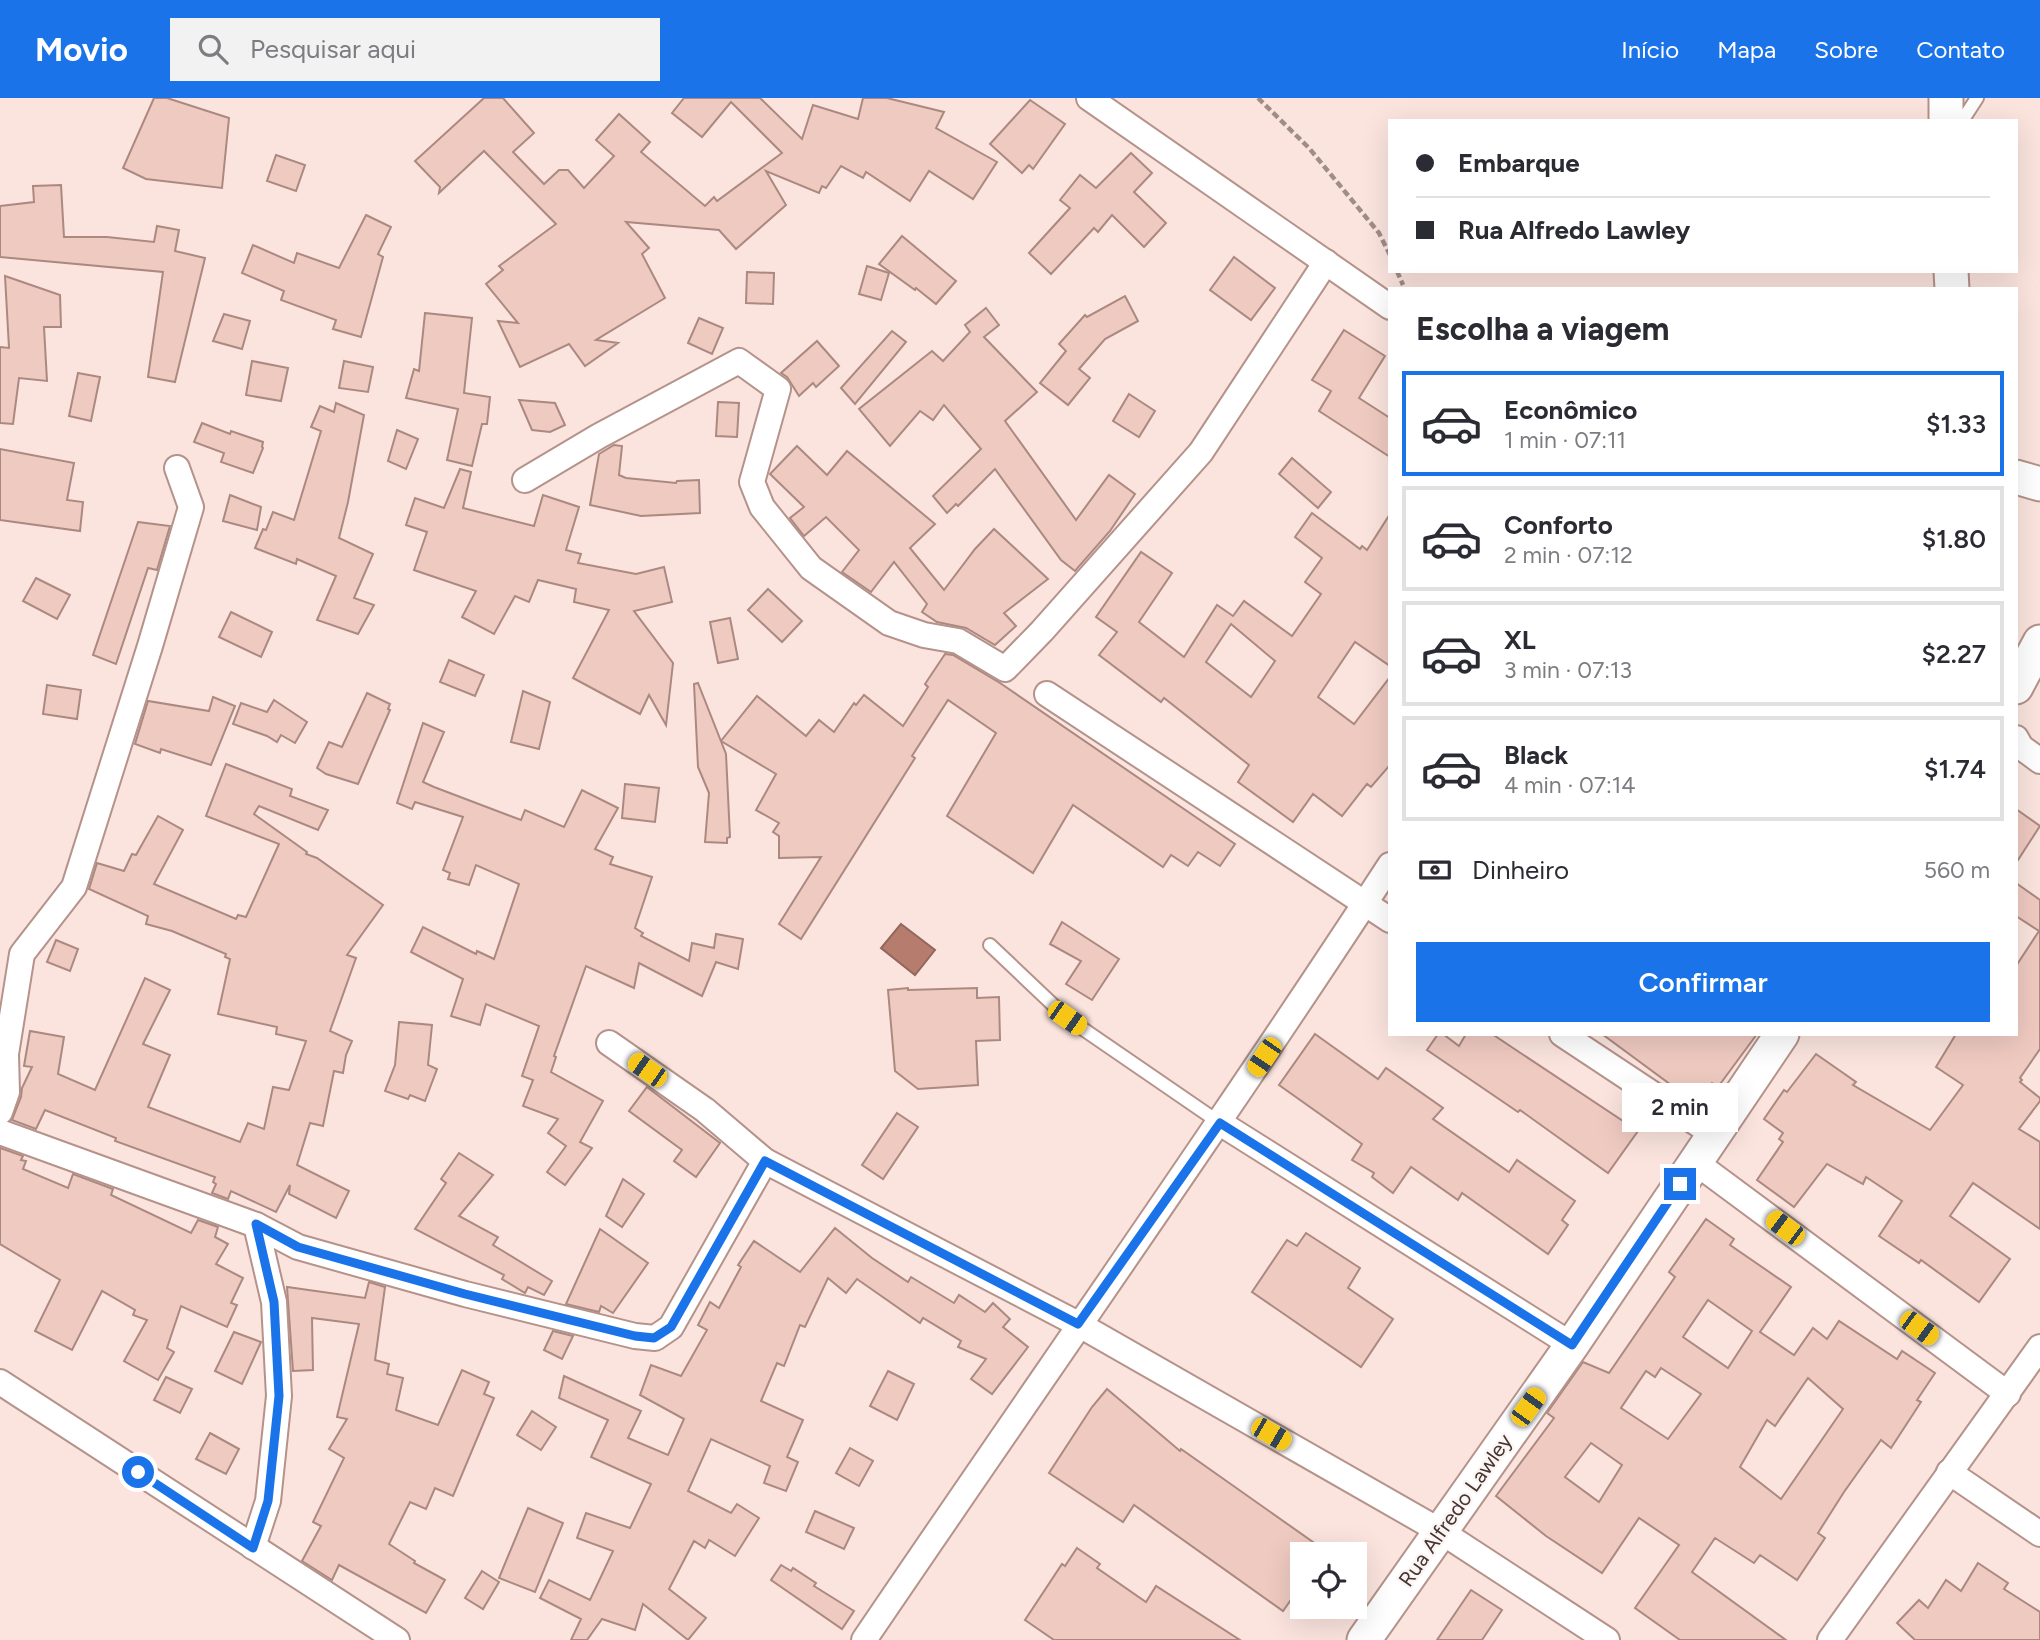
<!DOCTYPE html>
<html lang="pt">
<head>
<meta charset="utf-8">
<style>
  body { margin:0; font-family:Figtree,sans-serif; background:#f2f2f3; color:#2b2b33; height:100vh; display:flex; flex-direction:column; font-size:26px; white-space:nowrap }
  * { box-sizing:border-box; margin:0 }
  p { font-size:23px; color:#7c7c81 }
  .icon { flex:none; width:38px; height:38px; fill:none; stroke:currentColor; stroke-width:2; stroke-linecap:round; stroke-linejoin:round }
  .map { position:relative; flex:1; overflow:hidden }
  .panel { position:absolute; left:1388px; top:189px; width:630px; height:749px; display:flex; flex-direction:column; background:#fff; border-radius:0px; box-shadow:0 7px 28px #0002 }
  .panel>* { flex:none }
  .hud { position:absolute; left:1388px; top:21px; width:630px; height:154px; border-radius:0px; box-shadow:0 7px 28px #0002; display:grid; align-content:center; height:154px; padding:0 28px; background:#fff }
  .controls { position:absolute; left:1290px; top:1444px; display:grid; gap:14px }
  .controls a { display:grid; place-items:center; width:77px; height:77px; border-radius:0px; background:#fff; box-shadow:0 7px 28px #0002; font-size:35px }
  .end { position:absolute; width:32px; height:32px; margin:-16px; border:9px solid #1a73e8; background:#fff; box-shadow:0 0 0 4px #fff }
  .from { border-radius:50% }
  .bubble { position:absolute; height:49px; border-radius:0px; background:#fff; box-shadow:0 7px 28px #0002; font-size:23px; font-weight:600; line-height:49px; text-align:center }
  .car { position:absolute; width:21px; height:42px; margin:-21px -10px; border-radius:9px; box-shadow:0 0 5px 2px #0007; background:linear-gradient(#f5c518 24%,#345 0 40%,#f5c518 0 76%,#345 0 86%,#f5c518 0) }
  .hud b { display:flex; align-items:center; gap:24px; height:66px; font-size:26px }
  .hud b+b { border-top:2px solid #e1e1e2 }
  .hud i { width:18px; height:18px; background:#2b2b33 }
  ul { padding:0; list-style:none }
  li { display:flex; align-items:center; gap:21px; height:105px; margin:0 14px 10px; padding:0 14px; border:4px solid #e1e1e2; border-radius:0px }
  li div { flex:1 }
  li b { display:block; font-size:26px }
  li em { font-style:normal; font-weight:600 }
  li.on { border-color:#1a73e8 }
  li>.icon { width:63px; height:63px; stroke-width:1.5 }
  h2 { padding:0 28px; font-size:32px; line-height:84px }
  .pay { display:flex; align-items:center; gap:18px; height:77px; padding:0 28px; font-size:26px }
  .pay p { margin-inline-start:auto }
  .button { display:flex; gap:14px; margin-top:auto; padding:14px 28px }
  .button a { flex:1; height:80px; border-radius:0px; background:#1a73e8; color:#fff; font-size:28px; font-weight:600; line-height:80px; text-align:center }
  header { display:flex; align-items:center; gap:42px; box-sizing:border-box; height:98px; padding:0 35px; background:#1a73e8; color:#fff }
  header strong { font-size:33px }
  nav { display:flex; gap:38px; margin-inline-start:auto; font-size:24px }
  .search { width:490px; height:63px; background:#f2f2f3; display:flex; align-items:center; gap:18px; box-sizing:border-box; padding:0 24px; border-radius:0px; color:#7c7c81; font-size:26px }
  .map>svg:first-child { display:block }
  .water { fill:#b67d6f; stroke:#94675c; stroke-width:2 }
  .building { fill:#efcac1; stroke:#ab8980; stroke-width:2; fill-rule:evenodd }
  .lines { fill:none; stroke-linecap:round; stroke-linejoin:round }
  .lane-casing { stroke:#b5928a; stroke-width:16 }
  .street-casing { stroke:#b5928a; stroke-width:28 }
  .secondary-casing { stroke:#b5928a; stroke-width:37 }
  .path { stroke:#9f8d88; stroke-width:4.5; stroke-dasharray:7 3.5; stroke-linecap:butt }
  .lane { stroke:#fff; stroke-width:12 }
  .street { stroke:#fff; stroke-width:24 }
  .secondary { stroke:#fff; stroke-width:33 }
  .route { stroke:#1a73e8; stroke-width:9 }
  .labels { text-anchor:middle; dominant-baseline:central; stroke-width:5; stroke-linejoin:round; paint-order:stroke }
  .street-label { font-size:21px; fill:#433531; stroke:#fdf5f3 }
</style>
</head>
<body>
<header>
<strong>Movio</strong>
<div class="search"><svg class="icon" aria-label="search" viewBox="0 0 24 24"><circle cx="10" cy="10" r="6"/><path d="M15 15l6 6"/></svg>Pesquisar aqui</div>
<nav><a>Início</a><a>Mapa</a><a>Sobre</a><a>Contato</a></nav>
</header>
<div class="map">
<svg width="2040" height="1542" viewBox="0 0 2040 1542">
  <rect width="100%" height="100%" fill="#fbe4de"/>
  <polygon class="water" points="901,826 935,852 915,877 881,850"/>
  <g class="building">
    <polygon points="154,0 167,0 229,20 222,90 146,81 123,70"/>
    <polygon points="484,0 503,0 534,35 513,54 544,86 559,72 568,72 584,90 614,58 596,42 619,16 650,44 641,54 705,108 714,99 717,103 782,55 731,4 702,39 672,15 684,0 760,0 802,41 813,7 858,21 863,0 887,0 944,14 936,30 997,64 973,101 929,73 910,103 866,74 863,80 841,68 826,90 822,88 819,95 766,73 786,107 736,151 719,132 626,124 649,150 642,156 665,200 596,242 618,245 585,268 569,246 520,269 498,223 518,225 486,186 503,172 499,168 556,126 484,53 439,95 440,89 415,63"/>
    <polygon points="1030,2 1065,26 1033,71 1029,67 1022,75 990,46"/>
    <polygon points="1131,55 1152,75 1134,94 1166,125 1144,149 1112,117 1098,134 1094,130 1051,176 1029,155 1070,110 1060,102 1080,77 1096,90"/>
    <polygon points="276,57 305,67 296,93 267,83"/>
    <polygon points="61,87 64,139 107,139 154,144 157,128 179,132 175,153 205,160 175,284 148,279 163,174 0,159 0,108 34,104 33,88"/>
    <polygon points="366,117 391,129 378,156 383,159 361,239 333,231 336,222 281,202 284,193 242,175 253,147 294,165 297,155 339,170"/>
    <polygon points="902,138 956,183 936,206 916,190 915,192 879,166"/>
    <polygon points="1234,159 1275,190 1251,222 1210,192"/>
    <polygon points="867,168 889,175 881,202 859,196"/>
    <polygon points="747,174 774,175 773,206 746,205"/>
    <polygon points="5,178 60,197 61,229 44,229 47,283 19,280 13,326 0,325 0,249 9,250"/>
    <polygon points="1125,198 1138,223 1105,241 1079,271 1090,280 1068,307 1040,285 1066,253 1059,246 1085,217 1087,219"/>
    <polygon points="986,210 999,227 984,239 1037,294 1005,323 1076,422 1109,377 1135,396 1110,433 1075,473 1061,462 995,371 958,408 956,406 947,415 933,398 981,351 944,307 933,322 920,313 890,348 859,311 932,253 943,263 970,234 965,227"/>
    <polygon points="425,215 472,220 464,295 490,299 487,326 482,326 472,368 447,362 458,311 406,300 414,271 419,273"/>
    <polygon points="224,216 250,223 242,251 213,243"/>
    <polygon points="699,220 723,230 712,256 688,245"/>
    <polygon points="1344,232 1385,258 1359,300 1390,320 1390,359 1319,313 1331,293 1312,282"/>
    <polygon points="892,233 906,244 855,306 841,290"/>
    <polygon points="817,243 839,268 816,289 813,285 799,298 787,279 781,275"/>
    <polygon points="252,263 288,270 281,303 246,297"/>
    <polygon points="344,263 373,269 368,294 339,290"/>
    <polygon points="78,275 100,279 91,323 69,318"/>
    <polygon points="1129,296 1155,313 1139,339 1113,323"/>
    <polygon points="519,302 555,305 565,327 550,334 532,332"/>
    <polygon points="718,304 739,305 737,339 716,338"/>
    <polygon points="336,305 364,317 348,404 339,440 373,456 354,500 374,507 358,536 317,522 336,478 297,461 296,466 255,450 263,431 266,432 273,414 294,422 321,333 311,329 320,308 334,314"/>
    <polygon points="202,325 230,336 231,333 263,344 262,349 263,350 253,375 221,364 224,355 194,344"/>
    <polygon points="397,332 418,341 406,371 388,363"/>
    <polygon points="614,347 622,348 619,377 626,380 676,385 677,383 699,382 700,415 641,418 590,407 599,356"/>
    <polygon points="797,348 827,377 847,353 935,426 910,450 944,492 975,451 994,431 1048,481 1004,515 1016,528 995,547 966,530 937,524 922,514 927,506 894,464 871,494 842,474 859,452 826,419 804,438 790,420 804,409 770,376"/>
    <polygon points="0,351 74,365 67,402 83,404 80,433 0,422"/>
    <polygon points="1292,360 1331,394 1318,410 1279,376"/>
    <polygon points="460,371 471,374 463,410 534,428 543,397 579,409 566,452 581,456 578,465 636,476 664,469 672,504 634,513 673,565 666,627 649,597 640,616 573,580 609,512 574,504 576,491 538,482 529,504 515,498 494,536 462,519 476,493 414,472 427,434 406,427 415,400 444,410"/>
    <polygon points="230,397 261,409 257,432 223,423"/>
    <path d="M1312,415L1360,451L1362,448L1367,452L1390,416V568L1355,544L1318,599L1354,626L1390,579V667L1371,689L1367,686L1342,718L1313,696L1293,724L1238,684L1249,667L1164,600L1161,604L1099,557L1117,534L1096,519L1141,454L1172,475L1139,524L1184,559L1217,507L1233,518L1244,503L1292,538L1321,496L1305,484L1322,460L1295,439ZM1231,526L1275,563L1251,599L1206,564Z"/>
    <polygon points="138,424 170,428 157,472 148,470 116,566 93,557"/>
    <polygon points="36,480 70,497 57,521 23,503"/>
    <polygon points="768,491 802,523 782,544 748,512"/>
    <polygon points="231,514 272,534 261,559 219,539"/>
    <polygon points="730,520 738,561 718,565 710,524"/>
    <polygon points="945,556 953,557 1000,585 1235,746 1220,768 1198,754 1188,768 1171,757 1163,769 1073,707 1033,775 947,718 996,635 948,602 912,658 915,660 801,841 779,826 821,759 779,760 779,738 773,734 779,725 756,712 776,676 721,643 757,598 806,638 819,622 834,634 854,605 856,607 864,597 903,628 928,589 925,586"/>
    <polygon points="449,562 484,577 475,598 440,584"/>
    <polygon points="698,585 726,656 730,739 727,740 727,745 705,744 709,695 698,669 694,586"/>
    <polygon points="47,587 81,592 77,621 43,616"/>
    <polygon points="523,593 550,604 539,651 511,644"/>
    <polygon points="367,595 390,606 388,611 390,612 358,686 326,676 317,670 329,644 342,649"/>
    <polygon points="213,599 235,608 211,667 161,651 160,655 135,646 148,603 209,613"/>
    <polygon points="274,602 307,624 295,645 281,637 277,644 267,638 233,626 241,605 267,614"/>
    <polygon points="423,625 444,634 423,684 434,689 521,722 525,712 564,729 582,692 618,710 595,751 613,759 610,766 652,779 635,830 643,835 641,838 689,863 692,845 714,850 716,836 743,841 738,871 716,864 702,898 639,865 634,890 586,868 554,958 556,959 551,974 603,1003 580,1044 592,1050 565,1087 547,1074 566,1048 548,1035 558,1021 523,1008 533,982 522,978 539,928 486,906 480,927 451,918 463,881 411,854 423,829 476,856 477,853 494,861 519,786 476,767 469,787 448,781 450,775 443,772 463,719 415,704 412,711 397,705"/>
    <polygon points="226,666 292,691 290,698 328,712 318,732 259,708 254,716 307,754 306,756 317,760 383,807 347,857 356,860 330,933 352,943 346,957 343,975 334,973 323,1028 310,1025 297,1067 349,1093 336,1120 289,1096 290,1087 276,1114 231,1093 228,1101 212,1095 216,1086 213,1084 215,1079 115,1043 116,1040 45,1012 36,1031 12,1022 21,999 22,990 32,969 24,968 30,933 64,939 58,976 95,992 145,880 170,892 143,946 170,957 148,1009 240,1044 248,1025 264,1031 273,989 289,992 306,943 276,936 277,929 218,916 230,861 225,859 226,856 172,833 146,826 148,818 89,791 97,765 124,773 132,756 136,757 158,718 183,732 154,786 236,821 238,817 246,819 279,746 206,718"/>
    <polygon points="625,686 659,690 655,724 622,720"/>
    <polygon points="2016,711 2040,728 2016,765"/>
    <polygon points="2016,785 2040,802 2040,951 2020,980 2022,982 2020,984 2040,1000 2040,1003 2019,1031 2040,1044 2040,1131 1973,1085 1950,1118 2010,1161 1979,1204 1921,1162 1919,1165 1879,1138 1902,1103 1866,1079 1863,1086 1827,1066 1794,1109 1757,1082 1783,1044 1779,1041 1783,1035 1764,1021 1784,992 1787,994 1816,956 1856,984 1853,987 1930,1032 1963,987 1936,969 1956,936 2016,936 2016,868 2039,833 2016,818"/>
    <polygon points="1062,824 1119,861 1092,902 1066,886 1081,863 1050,846"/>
    <polygon points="56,842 78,851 70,873 47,864"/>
    <polygon points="908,890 908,892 977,890 977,900 999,899 1000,942 976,943 978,987 918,991 895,973 888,892"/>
    <polygon points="399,924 432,927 428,967 437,971 425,1003 410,997 408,1001 385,993 395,967"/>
    <polygon points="1315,936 1378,981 1386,970 1443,1010 1433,1021 1509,1074 1517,1062 1575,1103 1562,1122 1568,1127 1548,1156 1462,1095 1458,1102 1411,1069 1393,1095 1372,1079 1374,1075 1352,1062 1362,1046 1279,987"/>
    <polygon points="1438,936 1443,936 1459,948 1466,936 1492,936 1638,1033 1608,1075 1520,1012 1518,1014 1427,952"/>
    <polygon points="1602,936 1757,936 1718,989 1712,985 1697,1006"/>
    <polygon points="647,989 720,1045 696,1079 674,1063 682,1052 629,1013"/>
    <polygon points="897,1015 918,1029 883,1081 862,1067"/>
    <polygon points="0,1050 23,1058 21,1062 26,1063 23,1071 68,1090 73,1076 113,1091 111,1097 191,1135 198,1122 218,1129 215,1139 228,1146 216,1166 243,1180 231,1205 237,1207 227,1229 181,1208 167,1250 174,1254 158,1282 124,1263 147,1222 133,1217 135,1212 102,1193 72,1252 35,1233 60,1182 0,1146"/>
    <polygon points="459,1055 493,1077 459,1118 498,1139 493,1147 552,1183 544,1197 528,1189 525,1195 502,1181 504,1177 415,1131 446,1085 441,1081"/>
    <polygon points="623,1081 644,1096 622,1129 606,1118"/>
    <path d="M1706,1121L1734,1141L1730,1147L1791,1189L1760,1234L1794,1257L1813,1230L1827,1241L1839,1223L1897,1261L1902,1253L1935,1275L1917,1302L1921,1304L1891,1350L1881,1342L1844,1394L1818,1435L1825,1440L1797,1482L1760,1457L1754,1465L1715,1440L1692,1474L1786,1542H1680L1635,1510L1679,1447L1639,1420L1602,1475L1546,1438L1496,1398L1554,1320L1547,1315L1583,1264L1609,1275L1675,1179L1669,1174ZM1708,1202L1752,1233L1728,1270L1683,1239ZM1661,1270L1701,1296L1668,1341L1621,1310L1646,1273L1655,1279ZM1808,1280L1843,1311L1781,1401L1740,1369L1767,1322L1775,1328ZM1591,1345L1622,1367L1599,1404L1565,1379Z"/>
    <polygon points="835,1130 872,1160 908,1184 911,1179 954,1205 959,1197 985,1214 993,1205 1010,1221 1003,1229 1028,1249 992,1296 971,1281 986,1261 958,1249 961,1243 923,1220 920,1225 857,1181 846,1195 828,1180 805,1229 800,1227 784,1268 777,1265 761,1303 803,1322 787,1359 798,1364 786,1393 764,1385 770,1368 711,1341 688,1393 731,1415 737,1406 759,1420 735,1458 709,1442 705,1450 694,1443 669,1491 706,1520 688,1542 643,1506 635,1532 602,1521 587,1542 571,1542 581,1521 540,1500 549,1482 590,1502 613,1453 577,1440 586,1415 630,1430 651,1386 591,1359 608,1322 559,1300 564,1278 641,1313 628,1340 668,1357 684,1321 640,1297 651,1267 681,1278 707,1232 698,1227 710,1204 719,1210 741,1169 738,1167 754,1143 800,1174"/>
    <polygon points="600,1131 648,1165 613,1215 601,1208 599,1214 566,1206"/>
    <polygon points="1306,1135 1360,1170 1348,1190 1393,1221 1361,1269 1252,1194 1287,1142 1297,1148"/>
    <polygon points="369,1184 385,1189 375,1262 389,1266 387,1276 403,1280 396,1312 438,1327 462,1272 489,1284 484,1296 494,1300 453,1398 435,1390 426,1411 410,1404 389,1446 415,1463 414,1465 445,1482 426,1515 339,1467 332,1482 302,1463 321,1428 313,1424 344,1360 329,1351 347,1321 337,1319 359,1226 312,1220 313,1272 293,1273 287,1189 365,1200"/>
    <polygon points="553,1233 573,1238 562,1261 544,1252"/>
    <polygon points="234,1234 261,1244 242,1286 215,1273"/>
    <polygon points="888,1273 914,1286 897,1322 870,1308"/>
    <polygon points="166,1279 192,1291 180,1315 154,1302"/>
    <polygon points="1107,1291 1180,1353 1181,1351 1330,1456 1302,1456 1302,1486 1283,1513 1134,1407 1123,1424 1049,1375 1092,1309"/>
    <polygon points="532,1313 556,1329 541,1352 517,1337"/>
    <polygon points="210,1335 239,1351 226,1376 196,1361"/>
    <polygon points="850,1350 873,1363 859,1388 836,1375"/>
    <polygon points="528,1410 563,1425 535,1494 499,1480"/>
    <polygon points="815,1413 854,1430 844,1451 806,1434"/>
    <polygon points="1077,1450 1100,1466 1097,1470 1146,1504 1156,1488 1240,1542 1054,1542 1025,1522 1062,1466 1065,1468"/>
    <polygon points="1978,1465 2008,1485 2004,1491 2040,1514 2040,1542 1915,1542 1897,1525 1919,1502 1928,1510 1946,1482 1961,1493"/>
    <polygon points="781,1467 791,1473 793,1470 816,1485 814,1488 854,1513 842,1531 771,1482"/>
    <polygon points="482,1473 499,1484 483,1511 465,1500"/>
    <polygon points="1471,1492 1502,1512 1482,1542 1437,1542"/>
  </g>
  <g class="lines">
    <g class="lane-casing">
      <g id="lane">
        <polyline points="1962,23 1977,0"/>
        <polyline points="990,847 1067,920 1220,1025"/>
      </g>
    </g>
    <g class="street-casing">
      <g id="street">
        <polyline points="1089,0 1390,209"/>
        <polyline points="525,382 599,338 739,263 778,291 752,384 762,409 811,470 889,525 924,537 958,543 1005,571 1042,533 1201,354 1326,164"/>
        <polyline points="1047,596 1390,822"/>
        <polyline points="2016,640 2021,649 2040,663"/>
        <polyline points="1562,936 1713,1036"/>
        <polyline points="609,945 705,1012 765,1063 1078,1226 1440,1433 1607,1542"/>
        <polyline points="0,1014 7,994 6,956 22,856 74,789 150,548 191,409 177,370"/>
        <polyline points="1220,1025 1572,1247"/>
        <polyline points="0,1034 256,1127 298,1149 465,1196 635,1238 655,1240 671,1229 765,1063"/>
        <polyline points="1695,1064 2008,1296"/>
        <polyline points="0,1284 397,1542"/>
        <polyline points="1949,1374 2040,1436"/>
        <polyline points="253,1449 268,1403 279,1298 274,1204 256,1127"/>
        <path d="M864,1542C1039,1284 1219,1029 1390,767"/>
        <polyline points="1830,1542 2040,1249"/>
      </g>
    </g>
    <g class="secondary-casing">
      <g id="secondary">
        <polyline points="1946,0 1946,23"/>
        <polyline points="1951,173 1952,191"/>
        <polyline points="2016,379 2040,386"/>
        <polyline points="2016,589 2040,544"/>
        <polyline points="1364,1542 1572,1247 1782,936"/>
      </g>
    </g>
    <g class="path">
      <polyline points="1258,0 1309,50 1379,135 1390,157"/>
      <polyline points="1397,173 1403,187"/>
    </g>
    <use href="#lane" class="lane"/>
    <use href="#street" class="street"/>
    <use href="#secondary" class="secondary"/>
  </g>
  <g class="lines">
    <polyline class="route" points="138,1374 253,1450 268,1403 279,1298 274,1204 256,1126 298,1149 465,1196 635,1238 654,1240 671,1229 765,1063 1078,1226 1220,1025 1572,1247 1680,1086"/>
  </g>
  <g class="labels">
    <g class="street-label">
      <text transform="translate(1455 1412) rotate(-55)">Rua Alfredo Lawley</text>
    </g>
  </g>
</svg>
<div class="controls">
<a><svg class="icon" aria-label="locate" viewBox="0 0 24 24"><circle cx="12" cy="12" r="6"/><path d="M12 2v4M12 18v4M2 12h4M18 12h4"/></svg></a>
</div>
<i class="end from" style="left:138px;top:1374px"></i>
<i class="end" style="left:1680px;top:1086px"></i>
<div class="bubble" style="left:1622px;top:985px;width:116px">2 min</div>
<i class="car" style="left:1067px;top:920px;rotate:125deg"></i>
<i class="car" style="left:1264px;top:959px;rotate:214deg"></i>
<i class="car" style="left:647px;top:972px;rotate:305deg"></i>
<i class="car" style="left:1785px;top:1130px;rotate:307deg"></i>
<i class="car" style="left:1919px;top:1230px;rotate:126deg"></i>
<i class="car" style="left:1528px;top:1309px;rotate:36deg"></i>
<i class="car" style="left:1271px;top:1336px;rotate:120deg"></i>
<div class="hud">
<b><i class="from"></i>Embarque</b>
<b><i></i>Rua Alfredo Lawley</b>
</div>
<section class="panel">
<h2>Escolha a viagem</h2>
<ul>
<li class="on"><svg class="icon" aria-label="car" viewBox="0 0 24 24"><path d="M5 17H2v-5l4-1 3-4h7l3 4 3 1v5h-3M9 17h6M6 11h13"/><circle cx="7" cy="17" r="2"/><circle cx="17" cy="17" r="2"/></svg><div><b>Econômico</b><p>1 min · 07:11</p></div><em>$1.33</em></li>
<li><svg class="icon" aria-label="car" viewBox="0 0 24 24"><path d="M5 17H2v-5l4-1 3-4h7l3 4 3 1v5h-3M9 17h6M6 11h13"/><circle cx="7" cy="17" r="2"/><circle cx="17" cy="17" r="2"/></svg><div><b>Conforto</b><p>2 min · 07:12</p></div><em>$1.80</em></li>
<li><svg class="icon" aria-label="car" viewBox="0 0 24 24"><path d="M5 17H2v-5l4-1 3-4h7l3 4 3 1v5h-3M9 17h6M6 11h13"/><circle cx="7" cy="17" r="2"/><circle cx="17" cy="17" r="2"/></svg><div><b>XL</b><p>3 min · 07:13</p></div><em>$2.27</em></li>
<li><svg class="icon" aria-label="car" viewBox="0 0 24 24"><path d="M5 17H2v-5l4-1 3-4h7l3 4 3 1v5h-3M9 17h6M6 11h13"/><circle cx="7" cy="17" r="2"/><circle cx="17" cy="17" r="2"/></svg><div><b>Black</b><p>4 min · 07:14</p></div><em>$1.74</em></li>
</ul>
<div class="pay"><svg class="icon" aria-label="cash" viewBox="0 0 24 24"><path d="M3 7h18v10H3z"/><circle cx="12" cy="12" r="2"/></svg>Dinheiro<p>560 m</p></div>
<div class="button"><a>Confirmar</a></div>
</section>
</div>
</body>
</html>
